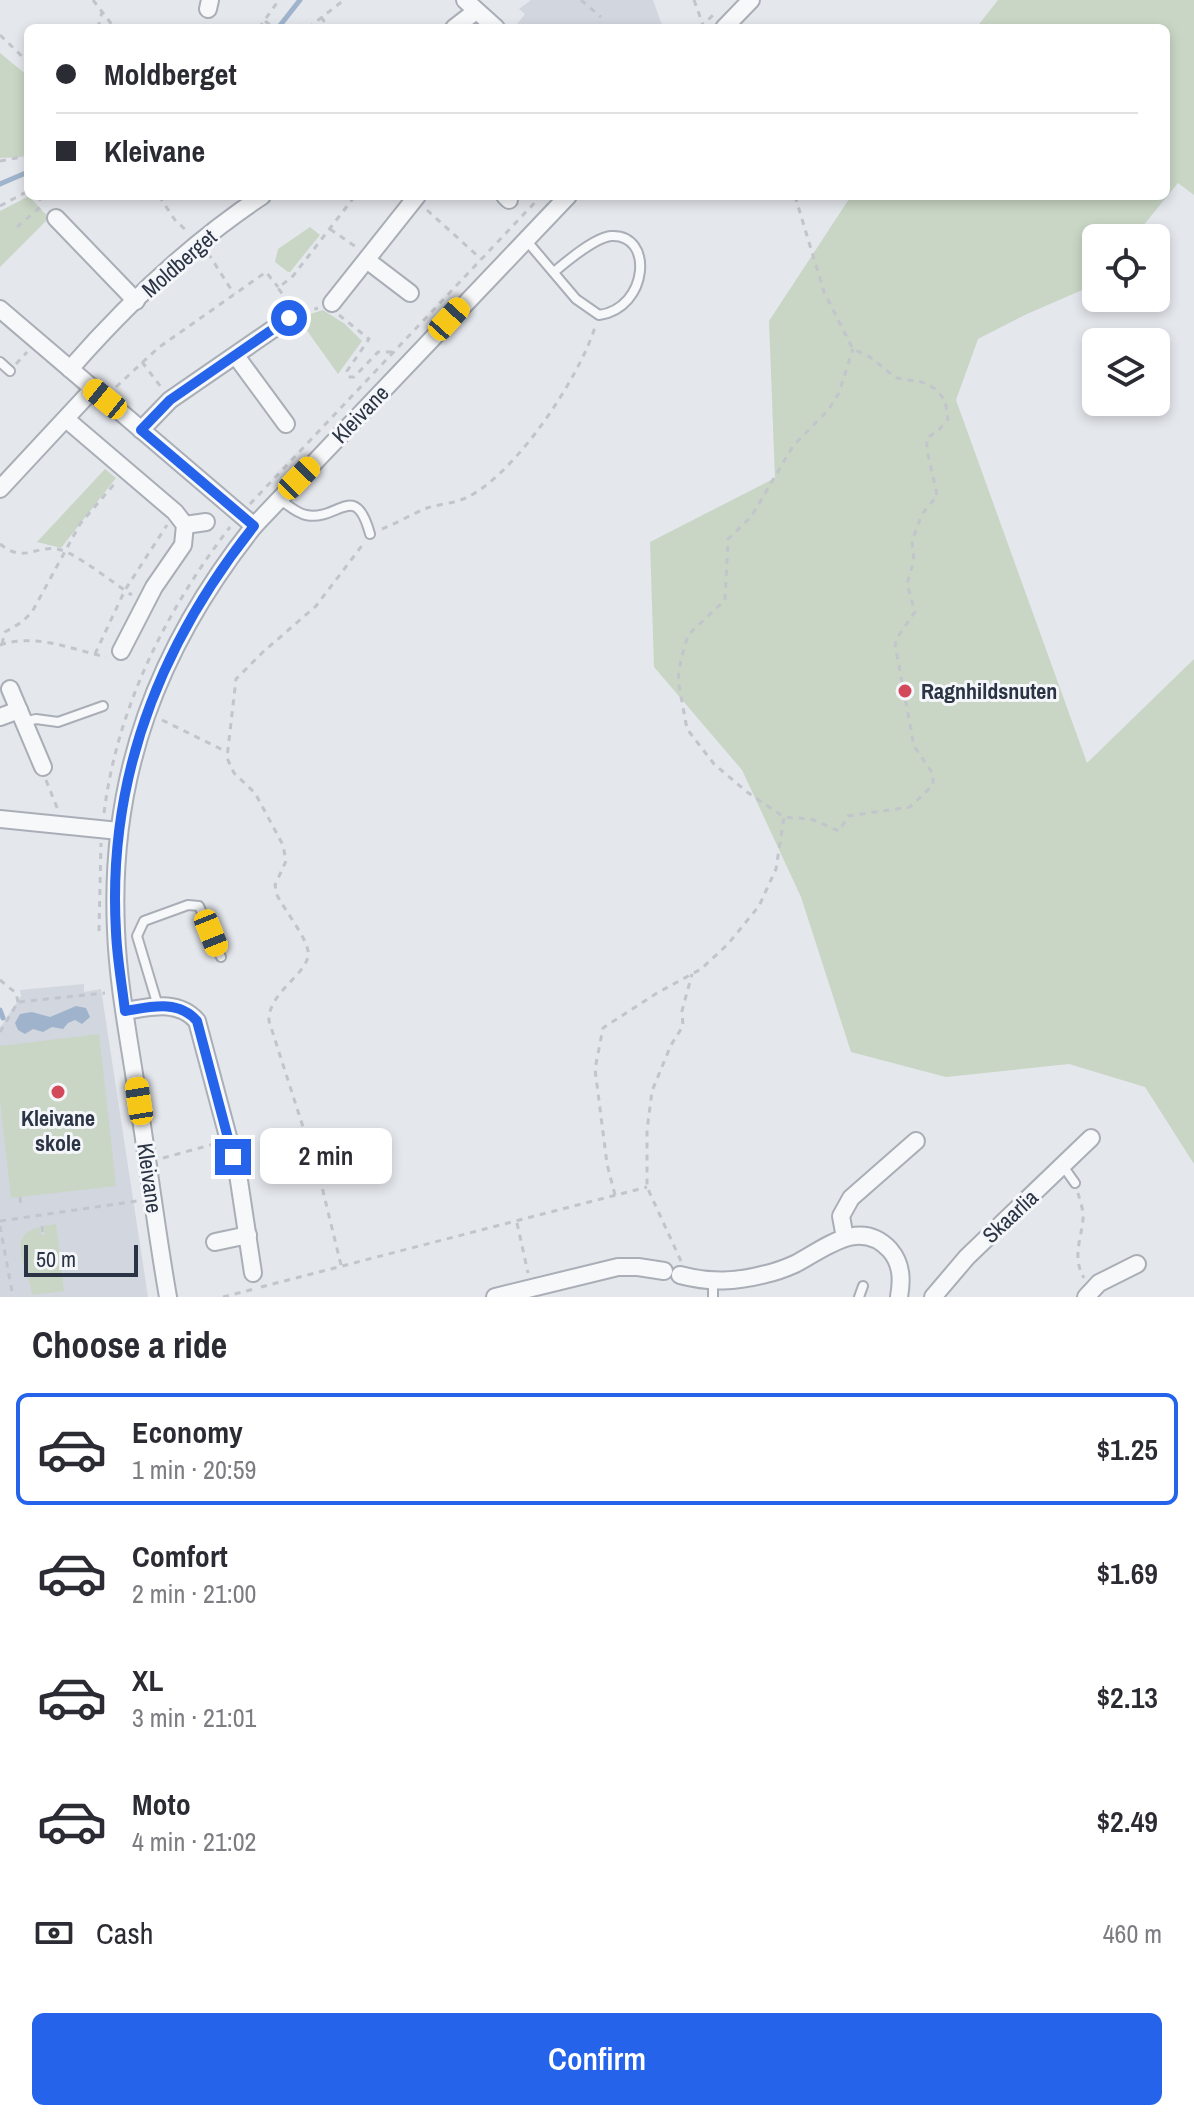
<!DOCTYPE html>
<html lang="en">
<head>
<meta charset="utf-8">
<style>
  body { margin:0; font-family:"Archivo Narrow",sans-serif; background:#f2f2f3; color:#2b2b33; height:100vh; display:flex; flex-direction:column; font-size:30px; white-space:nowrap }
  * { box-sizing:border-box; margin:0 }
  p { font-size:26px; color:#7c7c81 }
  .icon { flex:none; width:44px; height:44px; fill:none; stroke:currentColor; stroke-width:2; stroke-linecap:round; stroke-linejoin:round }
  .map { position:relative; height:1297px; overflow:hidden }
  .panel { display:flex; flex-direction:column; background:#fff; flex:1 }
  .panel>* { flex:none }
  .guide { position:absolute; left:24px; top:24px; width:1146px; height:176px; border-radius:12px; box-shadow:0 4px 12px #0003; display:grid; align-content:center; height:176px; padding:0 32px; background:#fff }
  .fabs { position:absolute; left:1082px; top:224px; display:grid; gap:16px }
  .fabs a { display:grid; place-items:center; width:88px; height:88px; border-radius:12px; background:#fff; box-shadow:0 4px 12px #0003; font-size:40px }
  .scale { position:absolute; left:24px; bottom:20px; width:114px; box-sizing:border-box; padding-left:8px; border:4px solid #2b3445; border-top:0; font-size:22px; line-height:28px; white-space:nowrap; color:#2b3445; -webkit-text-stroke:6px #f4f6f9; paint-order:stroke }
  .end { position:absolute; width:36px; height:36px; margin:-18px; border:10px solid #2563eb; background:#fff; box-shadow:0 0 0 4px #fff }
  .from { border-radius:50% }
  .bubble { position:absolute; height:56px; border-radius:12px; background:#fff; box-shadow:0 4px 12px #0003; font-size:26px; font-weight:600; line-height:56px; text-align:center }
  .car { position:absolute; width:24px; height:48px; margin:-24px -12px; border-radius:10px; box-shadow:0 0 6px 2px #0007; background:linear-gradient(#f5c518 24%,#345 0 40%,#f5c518 0 76%,#345 0 86%,#f5c518 0) }
  .guide b { display:flex; align-items:center; gap:28px; height:76px; font-size:30px }
  .guide b+b { border-top:2px solid #e1e1e2 }
  .guide i { width:20px; height:20px; background:#2b2b33 }
  ul { padding:0; list-style:none }
  li { display:flex; align-items:center; gap:24px; height:112px; margin:0 16px 12px; padding:0 16px; border:4px solid transparent; border-radius:12px }
  li div { flex:1 }
  li b { display:block; font-size:30px }
  li em { font-style:normal; font-weight:600 }
  li.on { border-color:#2563eb }
  li>.icon { width:72px; height:72px; stroke-width:1.5 }
  h2 { padding:0 32px; font-size:36px; line-height:96px }
  .pay { display:flex; align-items:center; gap:20px; height:88px; padding:0 32px; font-size:30px }
  .pay p { margin-inline-start:auto }
  .action { display:flex; gap:16px; margin-top:auto; padding:16px 32px }
  .action a { flex:1; height:92px; border-radius:12px; background:#2563eb; color:#fff; font-size:32px; font-weight:600; line-height:92px; text-align:center }
  .map>svg:first-child { display:block }
  .built { fill:#d2d6de }
  .green { fill:#c9d6c5 }
  .water { fill:#9fb4cc }
  .lines { fill:none; stroke-linecap:round; stroke-linejoin:round }
  .stream { stroke:#9fb4cc; stroke-width:5 }
  .service-casing { stroke:#a9aeb7; stroke-width:12 }
  .minor-casing { stroke:#a9aeb7; stroke-width:20 }
  .path { stroke:#c2c5cb; stroke-width:3; stroke-dasharray:6 6; stroke-linecap:butt }
  .service { stroke:#f7f8fa; stroke-width:8 }
  .minor { stroke:#f7f8fa; stroke-width:16 }
  .route { stroke:#2563eb; stroke-width:10 }
  .poi-dot { fill:#d1495b; stroke:#f4f6f9; stroke-width:3 }
  .labels { text-anchor:middle; dominant-baseline:central; stroke-width:6; stroke-linejoin:round; paint-order:stroke }
  .street-label { font-size:22px; fill:#2b3445; stroke:#f4f6f9 }
  .poi-label { font-size:22px; font-weight:bold; fill:#2b3445; stroke:#f4f6f9; text-anchor:start }
</style>
</head>
<body>
<div class="map">
<svg width="1194" height="1297" viewBox="0 0 1194 1297">
  <rect width="100%" height="100%" fill="#e4e7ec"/>
  <g class="built">
    <polygon points="531,0 653,0 663,28 521,28 517,24 525,14 519,9"/>
    <polygon points="84,984 84,992 101,989 148,1297 0,1297 0,1028 21,996 20,990"/>
  </g>
  <g class="green">
    <polygon points="998,0 1194,0 1194,195 1178,183 1133,238 1096,238 1096,284 1027,314 978,339 956,400 1087,763 1194,659 1194,1164 1145,1087 1069,1064 946,1077 851,1052 801,897 742,770 654,667 650,542 775,478 769,321 851,196 1166,196 1166,28 976,28"/>
    <polygon points="0,53 28,76 28,145 25,145 28,151 21,157 0,158"/>
    <polygon points="29,196 49,218 0,267 0,211"/>
    <polygon points="310,227 320,235 290,272 288,272 275,262 278,249"/>
    <polygon points="323,310 345,324 362,341 338,374 298,318"/>
    <polygon points="105,469 116,478 61,548 37,542"/>
    <polygon points="99,1034 116,1186 11,1198 0,1101 0,1046"/>
    <path d="M56,1224L64,1291L32,1295C30,1270 3,1235 40,1227L41,1235H45L44,1226Z"/>
  </g>
  <polygon class="water" points="76,1006 86,1008 90,1017 82,1024 75,1020 68,1023 63,1029 52,1027 43,1032 33,1029 25,1034 18,1030 15,1023 20,1014 32,1012 50,1017"/>
  <g class="lines">
    <g class="stream">
      <polyline points="278,28 300,0"/>
      <polyline points="0,184 28,172"/>
      <polyline points="0,1010 3,1018"/>
    </g>
    <g class="service-casing">
      <g id="service">
        <path d="M526,240L576,299L599,315C649,308 654,233 611,236C594,238 567,261 554,272"/>
        <polyline points="0,362 10,371"/>
        <path d="M279,499C287,504 296,513 306,515C338,522 355,479 370,534"/>
        <polyline points="24,722 36,719 58,722 103,706"/>
        <polyline points="158,1006 137,936 144,921 188,905 199,906 221,957"/>
        <polyline points="1063,1166 1075,1183"/>
        <polyline points="713,1297 713,1282"/>
        <polyline points="859,1297 863,1286"/>
      </g>
    </g>
    <g class="minor-casing">
      <g id="minor">
        <polyline points="465,0 496,28"/>
        <polyline points="208,9 210,0"/>
        <polyline points="454,28 476,11"/>
        <polyline points="724,28 751,0"/>
        <polyline points="505,196 509,200"/>
        <polyline points="56,218 136,301"/>
        <polyline points="368,261 410,293"/>
        <polyline points="332,303 417,196"/>
        <polyline points="0,309 254,526"/>
        <polyline points="236,356 286,424"/>
        <path d="M70,369C126,305 191,243 262,196"/>
        <polyline points="66,419 175,512 185,525 183,545 154,587 121,651"/>
        <polyline points="141,430 170,400 289,318"/>
        <polyline points="0,489 93,389"/>
        <polyline points="185,525 206,522"/>
        <polyline points="10,689 43,767"/>
        <polyline points="0,717 19,710"/>
        <polyline points="0,819 119,831"/>
        <path d="M125,1011C150,1007 178,999 197,1021L238,1174L253,1273"/>
        <polyline points="845,1238 841,1216 851,1198 916,1141"/>
        <polyline points="215,1242 248,1235"/>
        <path d="M680,1275C710,1283 736,1282 766,1274C775,1272 786,1268 795,1264C824,1249 860,1217 890,1250C902,1264 902,1280 899,1297"/>
        <path d="M168,1297C156,1229 148,1161 137,1093C129,1039 118,985 116,930C109,775 158,647 254,526L568,196"/>
        <polyline points="495,1297 618,1267 638,1267 664,1271"/>
        <polyline points="933,1297 967,1257 1091,1138"/>
        <polyline points="1086,1297 1099,1283 1137,1264"/>
      </g>
    </g>
    <g class="path">
      <polyline points="93,0 113,26"/>
      <polyline points="581,0 601,17"/>
      <polyline points="694,0 703,25"/>
      <polyline points="321,17 329,28"/>
      <polyline points="265,21 274,28"/>
      <polyline points="98,28 102,12"/>
      <polyline points="259,28 279,0"/>
      <polyline points="308,28 344,0"/>
      <polyline points="700,28 714,14"/>
      <polyline points="0,35 28,62"/>
      <polyline points="0,161 28,156"/>
      <polyline points="37,196 43,203"/>
      <polyline points="159,196 175,220 189,233"/>
      <path d="M795,196L824,292L853,349L870,357L896,378L922,382L934,388L945,400L948,419L938,431L927,438C925,451 935,480 937,496L922,514L912,541L914,560L907,584L915,612L899,635L895,645L914,746L933,774V785L910,807L848,816L839,831L811,819L784,817L747,792L714,764L687,729L678,680L681,659L688,635L725,600L728,539L751,517L793,446L829,409L839,393L853,349"/>
      <polyline points="0,206 28,191"/>
      <polyline points="427,210 481,259"/>
      <polyline points="17,227 44,204"/>
      <polyline points="330,229 356,247"/>
      <polyline points="208,253 234,294"/>
      <polyline points="289,303 278,288 293,276 355,196"/>
      <polyline points="303,313 318,308"/>
      <polyline points="339,315 369,339 347,371 348,377 354,377 378,352 395,352"/>
      <polyline points="142,362 161,387"/>
      <polyline points="16,364 27,352"/>
      <polyline points="116,387 158,348 266,272 278,287"/>
      <polyline points="250,504 541,196"/>
      <path d="M382,529C397,523 412,514 427,508C440,504 456,503 468,497C517,472 579,378 595,327"/>
      <path d="M0,544C26,565 36,543 61,550C77,554 116,585 132,595"/>
      <polyline points="2,644 5,632 22,622 32,612 80,524 116,482"/>
      <path d="M0,645C35,633 71,649 106,657"/>
      <polyline points="95,654 125,590 167,525"/>
      <polyline points="162,720 227,752"/>
      <polyline points="46,780 58,810"/>
      <path d="M104,813C117,708 166,610 230,527"/>
      <polyline points="99,931 101,843"/>
      <polyline points="0,980 16,993 18,1002"/>
      <polyline points="0,1032 18,1002 105,993"/>
      <polyline points="163,1158 214,1144"/>
      <path d="M1078,1193C1080,1201 1084,1211 1083,1219C1081,1241 1072,1257 1084,1278"/>
      <polyline points="615,1195 607,1164 595,1069 603,1028 657,993 701,969 728,944 759,906 776,869 784,817"/>
      <polyline points="20,1197 21,1207"/>
      <polyline points="0,1221 137,1201"/>
      <polyline points="517,1223 528,1273"/>
      <polyline points="0,1226 13,1297"/>
      <polyline points="42,1226 43,1236"/>
      <polyline points="681,1261 647,1187 647,1130 652,1091 671,1045 683,1026 682,1011 692,974"/>
      <path d="M341,1265L321,1183L269,1021C267,992 312,972 308,951C306,937 284,909 277,895L275,885L286,861L283,845L255,793L234,773L227,758L236,679L263,652L316,606L364,543"/>
      <polyline points="261,1287 647,1187"/>
      <polyline points="223,1297 254,1289"/>
    </g>
    <use href="#service" class="service"/>
    <use href="#minor" class="minor"/>
  </g>
  <g class="lines">
    <path class="route" d="M233,1157L197,1021C178,999 150,1007 125,1011C122,985 117,958 116,932C107,780 160,644 254,526L141,430L170,400L289,318"/>
  </g>
  <g class="poi-dot">
    <circle cx="905" cy="691" r="8"/>
    <circle cx="58" cy="1092" r="8"/>
  </g>
  <g class="labels">
    <g class="street-label">
      <text transform="translate(179 263) rotate(-41)">Moldberget</text>
      <text transform="translate(360 414) rotate(-46)">Kleivane</text>
      <text transform="translate(150 1178) rotate(82)">Kleivane</text>
      <text transform="translate(1010 1216) rotate(-43)">Skaarlia</text>
    </g>
    <g class="poi-label">
      <text x="921" y="691">Ragnhildsnuten</text>
      <text x="58" y="1118" text-anchor="middle">Kleivane<tspan x="58" dy="25">skole</tspan></text>
    </g>
  </g>
</svg>
<div class="fabs">
<a><svg class="icon" aria-label="locate" viewBox="0 0 24 24"><circle cx="12" cy="12" r="6"/><path d="M12 2v4M12 18v4M2 12h4M18 12h4"/></svg></a>
<a><svg class="icon" aria-label="layers" viewBox="0 0 24 24"><path d="M12 4l9 5-9 5-9-5zM3 14l9 5 9-5"/></svg></a>
</div>
<div class="scale">50 m</div>
<i class="end from" style="left:289px;top:318px"></i>
<i class="end" style="left:233px;top:1157px"></i>
<div class="bubble" style="left:260px;top:1128px;width:132px">2 min</div>
<i class="car" style="left:449px;top:319px;rotate:42deg"></i>
<i class="car" style="left:105px;top:399px;rotate:309deg"></i>
<i class="car" style="left:299px;top:478px;rotate:44deg"></i>
<i class="car" style="left:211px;top:933px;rotate:158deg"></i>
<i class="car" style="left:139px;top:1101px;rotate:351deg"></i>
<div class="guide">
<b><i class="from"></i>Moldberget</b>
<b><i></i>Kleivane</b>
</div>
</div>
<section class="panel">
<h2>Choose a ride</h2>
<ul>
<li class="on"><svg class="icon" aria-label="car" viewBox="0 0 24 24"><path d="M5 17H2v-5l4-1 3-4h7l3 4 3 1v5h-3M9 17h6M6 11h13"/><circle cx="7" cy="17" r="2"/><circle cx="17" cy="17" r="2"/></svg><div><b>Economy</b><p>1 min · 20:59</p></div><em>$1.25</em></li>
<li><svg class="icon" aria-label="car" viewBox="0 0 24 24"><path d="M5 17H2v-5l4-1 3-4h7l3 4 3 1v5h-3M9 17h6M6 11h13"/><circle cx="7" cy="17" r="2"/><circle cx="17" cy="17" r="2"/></svg><div><b>Comfort</b><p>2 min · 21:00</p></div><em>$1.69</em></li>
<li><svg class="icon" aria-label="car" viewBox="0 0 24 24"><path d="M5 17H2v-5l4-1 3-4h7l3 4 3 1v5h-3M9 17h6M6 11h13"/><circle cx="7" cy="17" r="2"/><circle cx="17" cy="17" r="2"/></svg><div><b>XL</b><p>3 min · 21:01</p></div><em>$2.13</em></li>
<li><svg class="icon" aria-label="car" viewBox="0 0 24 24"><path d="M5 17H2v-5l4-1 3-4h7l3 4 3 1v5h-3M9 17h6M6 11h13"/><circle cx="7" cy="17" r="2"/><circle cx="17" cy="17" r="2"/></svg><div><b>Moto</b><p>4 min · 21:02</p></div><em>$2.49</em></li>
</ul>
<div class="pay"><svg class="icon" aria-label="cash" viewBox="0 0 24 24"><path d="M3 7h18v10H3z"/><circle cx="12" cy="12" r="2"/></svg>Cash<p>460 m</p></div>
<div class="action"><a>Confirm</a></div>
</section>
</body>
</html>
